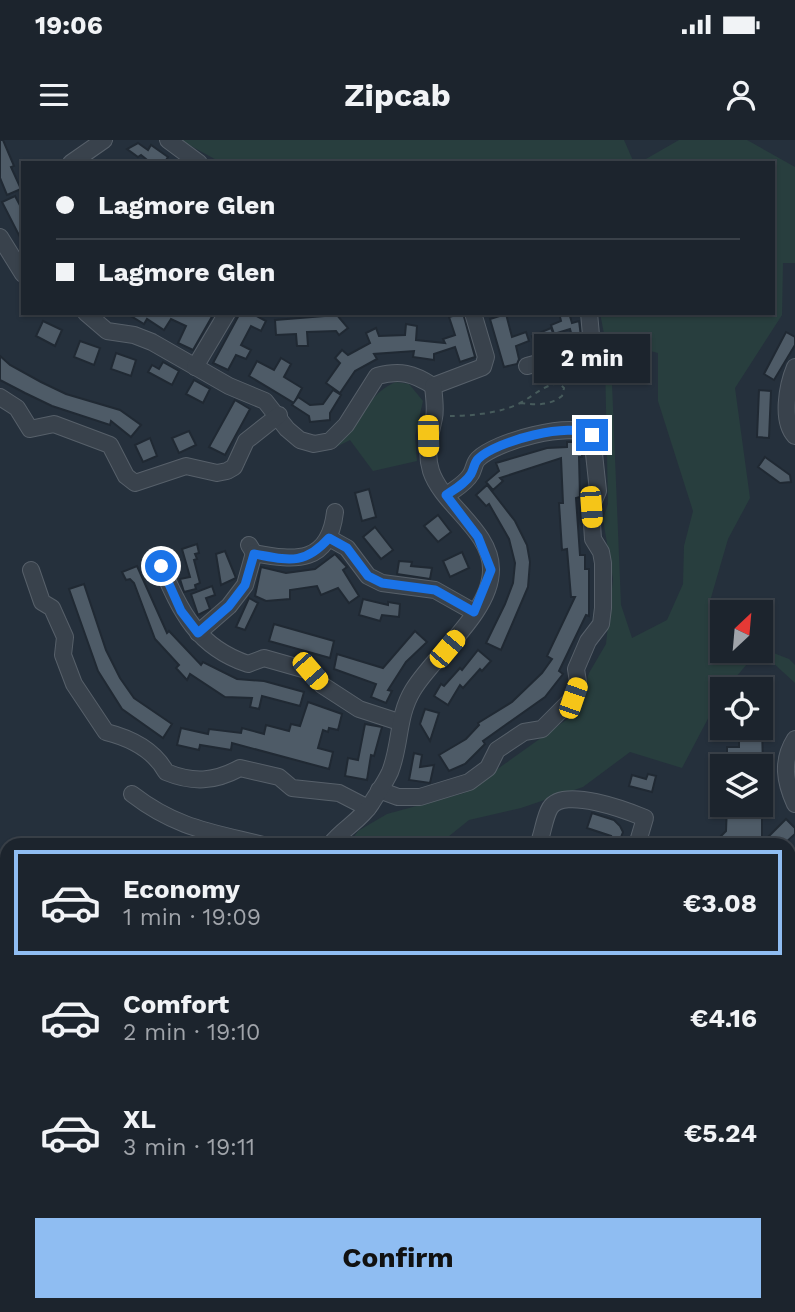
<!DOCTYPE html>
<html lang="en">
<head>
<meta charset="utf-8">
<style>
  body { margin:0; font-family:"Work Sans",sans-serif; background:#252c35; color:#f1f3f6; height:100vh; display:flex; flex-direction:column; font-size:26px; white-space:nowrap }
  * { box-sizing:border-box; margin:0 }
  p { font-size:23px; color:#a0a4aa }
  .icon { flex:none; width:38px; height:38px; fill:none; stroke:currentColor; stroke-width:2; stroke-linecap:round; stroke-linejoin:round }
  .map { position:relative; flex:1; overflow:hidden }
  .side { position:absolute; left:0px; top:698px; width:796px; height:474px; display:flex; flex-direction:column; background:#1c242d; border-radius:21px 21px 0 0; box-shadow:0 2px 5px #0004,0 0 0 2px #3a4149 }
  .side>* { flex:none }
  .hud { position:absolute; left:21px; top:21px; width:754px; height:154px; border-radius:0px; box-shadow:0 2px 5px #0004,0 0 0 2px #3a4149; display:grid; align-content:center; height:154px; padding:0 35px; background:#1c242d }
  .needle { width:46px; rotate:26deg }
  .buttons { position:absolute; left:710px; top:460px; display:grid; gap:14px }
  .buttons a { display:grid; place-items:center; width:63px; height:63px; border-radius:0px; background:#1c242d; box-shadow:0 2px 5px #0004,0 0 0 2px #3a4149; font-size:35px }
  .end { position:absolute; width:32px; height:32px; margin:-16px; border:9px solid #1a73e8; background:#fff; box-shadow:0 0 0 4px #fff }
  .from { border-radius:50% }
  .bubble { position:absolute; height:49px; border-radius:0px; background:#1c242d; box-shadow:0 2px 5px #0004,0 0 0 2px #3a4149; font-size:23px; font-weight:700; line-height:49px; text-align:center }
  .car { position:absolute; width:21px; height:42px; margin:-21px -10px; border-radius:9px; box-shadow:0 0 5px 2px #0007; background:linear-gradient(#f5c518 24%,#345 0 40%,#f5c518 0 76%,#345 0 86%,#f5c518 0) }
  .hud b { display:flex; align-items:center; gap:24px; height:66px; font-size:26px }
  .hud b+b { border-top:2px solid #3a4149 }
  .hud i { width:18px; height:18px; background:#f1f3f6 }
  ul { padding:12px 0 0; list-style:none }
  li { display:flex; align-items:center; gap:21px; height:105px; margin:0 14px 10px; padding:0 21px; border:4px solid transparent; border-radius:0px }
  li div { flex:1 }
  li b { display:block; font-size:26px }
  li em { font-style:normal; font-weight:700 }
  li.active { border-color:#8fbdf2 }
  li>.icon { width:63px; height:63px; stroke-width:1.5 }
  .primary-button { display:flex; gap:14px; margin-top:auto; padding:14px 35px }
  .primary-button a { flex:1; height:80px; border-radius:0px; background:#8fbdf2; color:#111; font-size:28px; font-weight:700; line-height:80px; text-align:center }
  .status { display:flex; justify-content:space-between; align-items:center; height:49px; padding:0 35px; background:#1c242d; direction:ltr }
  .status svg { height:19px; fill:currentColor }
  header { display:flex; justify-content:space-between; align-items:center; height:91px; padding:0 35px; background:#1c242d; font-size:32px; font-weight:700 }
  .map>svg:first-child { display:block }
  .green { fill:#283e3e }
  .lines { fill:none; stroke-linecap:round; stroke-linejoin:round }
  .stream { stroke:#3b4f64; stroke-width:3.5 }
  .building { fill:#4e5b67; stroke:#202933; stroke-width:2 }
  .minor-casing { stroke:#57606a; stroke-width:18 }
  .path { stroke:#475b5c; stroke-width:2; stroke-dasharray:5 5; stroke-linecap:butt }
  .minor { stroke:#39424c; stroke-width:16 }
  .route { stroke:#1a73e8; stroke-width:9 }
</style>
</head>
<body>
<div class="status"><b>19:06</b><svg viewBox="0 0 49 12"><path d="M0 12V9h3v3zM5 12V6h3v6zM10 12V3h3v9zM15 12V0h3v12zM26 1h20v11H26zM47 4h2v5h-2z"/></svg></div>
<header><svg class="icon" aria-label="menu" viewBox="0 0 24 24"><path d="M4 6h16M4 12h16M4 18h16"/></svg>Zipcab<svg class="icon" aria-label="person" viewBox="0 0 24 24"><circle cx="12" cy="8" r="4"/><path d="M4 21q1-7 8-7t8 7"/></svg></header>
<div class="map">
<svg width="795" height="1172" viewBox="0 0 795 1172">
  <rect width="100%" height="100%" fill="#25303c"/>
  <g class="green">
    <polygon points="180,0 624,0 634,23 222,23"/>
    <polygon points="679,0 747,0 795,27 795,123 783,123 782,175 735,248 750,358 728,399 708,468 723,484 723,511 761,511 761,508 789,519 795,525 795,543 770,520 752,518 726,549 723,550 682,628 630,612 583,647 521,668 469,680 438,705 348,705 358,691 387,674 464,653 576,573 589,533 606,504 613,439 603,379 608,364 605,220 611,219 621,465 632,498 667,480 683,444 684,406 693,371 658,261 658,213 605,199 600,173 774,173 774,23 639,23"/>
    <path d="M396,242L409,244L423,261L415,296L417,321L373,331L350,300L334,308L317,310C367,296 357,258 396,242Z"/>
  </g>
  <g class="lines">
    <polyline class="stream" points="497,1166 500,1172"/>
  </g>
  <g class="building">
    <polygon points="0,0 3,0 14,26 11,27 21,49 7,55 0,38"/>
    <polygon points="138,3 148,10 151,5 168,17 164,23 151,23 141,15 138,17 127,9"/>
    <polygon points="15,56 23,71 23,103 2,62"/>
    <polygon points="126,173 214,173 193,210 178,203 186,186 171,179 164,190 147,179 144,184"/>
    <polygon points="240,173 251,173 266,181 261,191 251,186 241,205 251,210 246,219 236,215 228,230 213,223"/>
    <polygon points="463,173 475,217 460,222 455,207 434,214 434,220 413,217 414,211 374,214 377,219 355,231 340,253 326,243 340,223 335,218 342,210 348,215 370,203 366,193 376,188 379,196 405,195 406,184 417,186 416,200 445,203 443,199 455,195 449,177"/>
    <polygon points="559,173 569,173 572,183 579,181 581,197 573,200 570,189 554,194 551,185 561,181"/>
    <polygon points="506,174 512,197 526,192 529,201 516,206 519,219 517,224 504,227 490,179"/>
    <polygon points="337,175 348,188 339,195 336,191 307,192 308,206 297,206 296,194 276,195 275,180"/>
    <polygon points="43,181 62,190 55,206 36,196"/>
    <polygon points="551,188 557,203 537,210 532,196"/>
    <polygon points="786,192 795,197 795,205 774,240 764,234"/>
    <polygon points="80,201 100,208 94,225 74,217"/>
    <polygon points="116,213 136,220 131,236 111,229"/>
    <polygon points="0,216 10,225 41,242 66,254 120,270 141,285 131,297 111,281 110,285 52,266 25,253 0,240"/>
    <polygon points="281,218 291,224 284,237 302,248 294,263 249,236 257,221 274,230"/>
    <polygon points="163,222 179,231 172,245 148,232 152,225 159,229"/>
    <polygon points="194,240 210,249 203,263 186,254"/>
    <polygon points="333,250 341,255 330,273 330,280 310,282 309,276 292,265 298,257 310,265 323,264"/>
    <polygon points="759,250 771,251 769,298 757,297"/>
    <polygon points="235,260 250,269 225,315 209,307"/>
    <polygon points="189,291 196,305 179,313 172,298"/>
    <polygon points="150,298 157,316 143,322 135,305"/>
    <polygon points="567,302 582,302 582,317 579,317 580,357 576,358 580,415 585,415 585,429 589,429 589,476 586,475 559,531 563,534 545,557 483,601 485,604 465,624 449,631 439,615 466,599 479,585 478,583 512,562 542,533 552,519 547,516 575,457 571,457 567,409 562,410 559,363 563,363 561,318 500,338 503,341 493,350 486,342 499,331 496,323 547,308 567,307"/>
    <polygon points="765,317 790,335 791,342 780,343 758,327"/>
    <polygon points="487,345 515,381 527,405 530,422 528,447 501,510 486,503 505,464 513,443 515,423 509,399 489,364 486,366 476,355"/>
    <polygon points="369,349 376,377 362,381 355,353"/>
    <polygon points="438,375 451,392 438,402 424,386"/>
    <polygon points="375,387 393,410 381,419 363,397"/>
    <polygon points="197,404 199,413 195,414 197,419 194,420 200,443 195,445 196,449 184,452 180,439 190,437 182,409"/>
    <polygon points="225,411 236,438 221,445 216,414"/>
    <polygon points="462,412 469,428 450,437 443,421"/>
    <polygon points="335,414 347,427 343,430 359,456 349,463 338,448 321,455 317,446 290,450 290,459 266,461 255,456 261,427 286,433 315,429"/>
    <polygon points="399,421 412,422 411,426 432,428 430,439 397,434"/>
    <polygon points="137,426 167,493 169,491 201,525 203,522 237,539 264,541 304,552 300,566 262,556 259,569 250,567 252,558 225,557 190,534 187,540 176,528 179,525 155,499 134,443 130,439 126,440 122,432"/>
    <polygon points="84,444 106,510 120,538 134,558 172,584 163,598 122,569 98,531 69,449"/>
    <polygon points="212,446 215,455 206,458 210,469 198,475 191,454"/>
    <polygon points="249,458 258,463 245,490 236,487"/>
    <polygon points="363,459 388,465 388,462 400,464 399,477 382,475 380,481 359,475"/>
    <polygon points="274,484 334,501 330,518 269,501"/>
    <polygon points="415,491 427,502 406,522 388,550 392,551 386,563 371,557 376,544 334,529 337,514 383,528"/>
    <polygon points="478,510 491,521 482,531 480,529 463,548 460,545 448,565 434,556 441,544 444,546 460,528 462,530"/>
    <polygon points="308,562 342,574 338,590 329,588 328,592 323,590 318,608 333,612 329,629 232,603 231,610 200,605 199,610 177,605 181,588 208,594 209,589 241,593 242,588 264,594 266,585 289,591 291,584 300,586"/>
    <polygon points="425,569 439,573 430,601 420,584"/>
    <polygon points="365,584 382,587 374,616 371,615 367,640 345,636 348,618 358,620"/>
    <polygon points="739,588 762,588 763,626 727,626 727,607 739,607"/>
    <polygon points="414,613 422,615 420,627 434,625 430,643 409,640"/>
    <polygon points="648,634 656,636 652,652 629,646 632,635 646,639"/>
    <polygon points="727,665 762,665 762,703 786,679 795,688 795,694 783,705 712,705 726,691"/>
    <polygon points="592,673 614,680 620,686 623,692 618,705 608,705 611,696 587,688"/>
  </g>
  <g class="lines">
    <g class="minor-casing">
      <g id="minor">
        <polyline points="168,0 199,23"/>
        <polyline points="71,23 104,0"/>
        <polyline points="0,97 23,134"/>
        <path d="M86,173L107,191L134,195L152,202L229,246L265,261L287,289L300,300L314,304L330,301L346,285L377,236C400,230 413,233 433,246"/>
        <polyline points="589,173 593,217"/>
        <polyline points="527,226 593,208"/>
        <polyline points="195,227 227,173"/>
        <path d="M795,227C787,246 781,281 795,296"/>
        <polyline points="433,246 483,227 486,217 473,173"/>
        <polyline points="0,257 17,268 30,289 54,284 110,305 126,336 135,343 186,326 217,333 227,331 234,327 246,301 279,275"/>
        <polyline points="329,398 347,408 368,436 382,443 435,450 474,472"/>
        <path d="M249,405L254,413C296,421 329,424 335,372"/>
        <path d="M161,426C181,472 197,507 248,524L264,518L310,531L322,545L359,569L399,582"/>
        <path d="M31,430L42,462L52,468L65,497L63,515L74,544L106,592C130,598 154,610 166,632C193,643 214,642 240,628L279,637L292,648L339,653L368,668"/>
        <polyline points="198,493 229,466 245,445 254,413"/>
        <path d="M795,599C781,621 785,642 795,664"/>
        <path d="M379,650L398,657H420L469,642L488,628L497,610L524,592L542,589L573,558L578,542L576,529L588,501L601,484L603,468V423L601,412L593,399L591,367L598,351L592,295C571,281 496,301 478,319C474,323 474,329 471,334C466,343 455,349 447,355"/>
        <path d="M132,654C176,688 211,692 263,705"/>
        <path d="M330,705C342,689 360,681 371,664C377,654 385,643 390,632C401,605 397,576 413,550C433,516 491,473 491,430C492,391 442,365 431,331C425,312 430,297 434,278C436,269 434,256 433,246"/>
        <path d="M538,705C543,694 544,678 550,668C563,646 628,671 645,678L637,705"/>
        <polyline points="789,812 795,815"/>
        <polyline points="0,834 7,833"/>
        <polyline points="789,944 795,929"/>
        <polyline points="789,1043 795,1048"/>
        <polyline points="789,1118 793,1131 789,1141"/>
        <polyline points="617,1166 633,1172"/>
        <polyline points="781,1166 779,1171 782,1172"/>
        <polyline points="679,1172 711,1169"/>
      </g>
    </g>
    <path class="path" d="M450,276C471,276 501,273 520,263C535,255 542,246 559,243L564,248L562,256C549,266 536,265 520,263"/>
    <use href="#minor" class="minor"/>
  </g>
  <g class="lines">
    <path class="route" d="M161,426L181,471L198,493L229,466L245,445L254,414C288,420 304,426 329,398L347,408L368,436L382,443L435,450L474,472L491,430L478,397L446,355C455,349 466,343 471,334C474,329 474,323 478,319C496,301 571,281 592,295"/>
  </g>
</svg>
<div class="buttons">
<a><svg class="needle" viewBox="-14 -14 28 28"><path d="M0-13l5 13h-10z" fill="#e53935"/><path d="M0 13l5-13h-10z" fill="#a0a4aa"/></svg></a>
<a><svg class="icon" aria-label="locate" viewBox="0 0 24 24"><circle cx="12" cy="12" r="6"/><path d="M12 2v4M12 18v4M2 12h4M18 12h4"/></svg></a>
<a><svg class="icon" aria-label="layers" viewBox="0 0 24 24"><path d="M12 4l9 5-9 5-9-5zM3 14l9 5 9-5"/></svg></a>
</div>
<i class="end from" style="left:161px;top:426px"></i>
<i class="end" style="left:592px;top:295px"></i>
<div class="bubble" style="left:534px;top:194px;width:116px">2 min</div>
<i class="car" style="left:428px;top:296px;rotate:179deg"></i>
<i class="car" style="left:591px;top:367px;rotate:176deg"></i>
<i class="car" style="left:447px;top:509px;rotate:40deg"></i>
<i class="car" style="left:310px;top:531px;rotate:139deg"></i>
<i class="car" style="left:573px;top:558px;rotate:19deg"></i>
<div class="hud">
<b><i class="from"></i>Lagmore Glen</b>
<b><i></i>Lagmore Glen</b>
</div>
<section class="side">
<ul>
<li class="active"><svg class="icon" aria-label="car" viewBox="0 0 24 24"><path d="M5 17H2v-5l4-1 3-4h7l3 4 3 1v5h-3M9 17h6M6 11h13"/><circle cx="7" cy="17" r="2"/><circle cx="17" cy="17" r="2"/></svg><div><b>Economy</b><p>1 min · 19:09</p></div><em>€3.08</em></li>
<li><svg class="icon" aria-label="car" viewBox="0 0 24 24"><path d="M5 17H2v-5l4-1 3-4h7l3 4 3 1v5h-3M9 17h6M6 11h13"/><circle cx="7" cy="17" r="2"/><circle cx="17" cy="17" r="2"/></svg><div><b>Comfort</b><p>2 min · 19:10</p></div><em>€4.16</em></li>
<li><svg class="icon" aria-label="car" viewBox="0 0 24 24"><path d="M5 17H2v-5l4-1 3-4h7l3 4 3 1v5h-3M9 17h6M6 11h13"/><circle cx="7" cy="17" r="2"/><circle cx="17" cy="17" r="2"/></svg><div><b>XL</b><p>3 min · 19:11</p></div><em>€5.24</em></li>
</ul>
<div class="primary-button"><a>Confirm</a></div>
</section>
</div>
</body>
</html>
